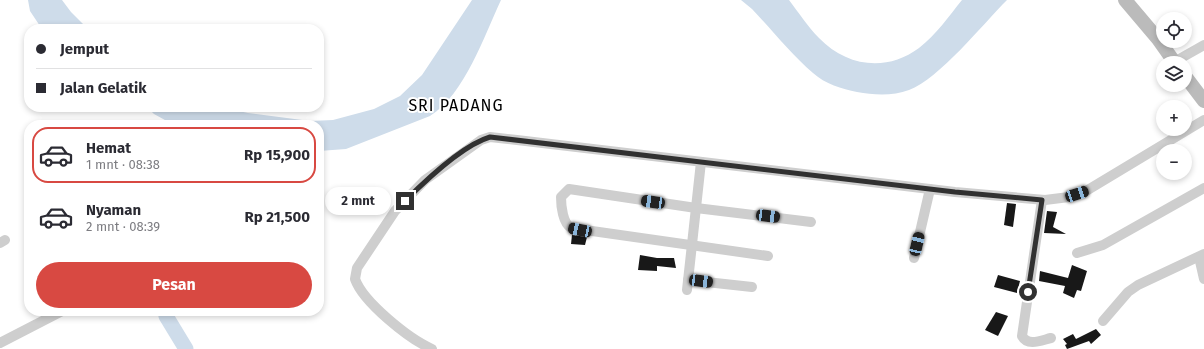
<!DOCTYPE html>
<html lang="id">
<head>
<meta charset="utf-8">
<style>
  body { margin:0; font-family:"Fira Sans",sans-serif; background:#f7f7f7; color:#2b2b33; height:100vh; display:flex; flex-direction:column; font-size:15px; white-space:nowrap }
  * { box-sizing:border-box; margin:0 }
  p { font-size:13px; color:#7c7c81 }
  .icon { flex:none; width:22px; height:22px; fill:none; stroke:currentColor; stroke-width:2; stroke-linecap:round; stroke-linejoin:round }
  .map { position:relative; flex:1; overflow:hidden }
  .side { position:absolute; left:24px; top:120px; width:300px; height:196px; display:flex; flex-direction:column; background:#fff; border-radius:16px; box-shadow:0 2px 6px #0003 }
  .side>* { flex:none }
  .banner { position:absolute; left:24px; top:24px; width:300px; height:88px; border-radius:16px; box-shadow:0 2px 6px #0003; display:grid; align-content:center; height:88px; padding:0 12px; background:#fff }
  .buttons { position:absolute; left:1156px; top:12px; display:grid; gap:8px }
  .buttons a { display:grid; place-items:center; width:36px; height:36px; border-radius:50%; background:#fff; box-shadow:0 2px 6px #0003; font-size:20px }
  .end { position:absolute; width:18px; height:18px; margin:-9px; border:5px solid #313131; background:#fff; box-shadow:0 0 0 2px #fff }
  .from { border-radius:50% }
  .bubble { position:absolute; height:28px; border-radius:14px; background:#fff; box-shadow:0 2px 6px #0003; font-size:13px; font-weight:700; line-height:28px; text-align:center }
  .car { position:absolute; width:12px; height:24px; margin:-12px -6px; border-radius:5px; box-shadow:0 0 3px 1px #0007; background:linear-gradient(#222 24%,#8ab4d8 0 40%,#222 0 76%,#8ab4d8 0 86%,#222 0) }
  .banner b { display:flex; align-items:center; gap:14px; height:38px; font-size:15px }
  .banner b+b { border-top:1px solid #e1e1e2 }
  .banner i { width:10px; height:10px; background:#2b2b33 }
  ul { padding:7px 0 0; list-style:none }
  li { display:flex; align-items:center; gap:12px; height:56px; margin:0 8px 6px; padding:0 4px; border:2px solid transparent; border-radius:16px }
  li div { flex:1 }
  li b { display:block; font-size:15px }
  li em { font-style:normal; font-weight:700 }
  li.selected { border-color:#d84942 }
  li>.icon { width:36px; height:36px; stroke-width:1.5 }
  .action { display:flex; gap:8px; margin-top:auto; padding:8px 12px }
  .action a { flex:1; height:46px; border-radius:24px; background:#d84942; color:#fff; font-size:16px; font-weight:700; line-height:46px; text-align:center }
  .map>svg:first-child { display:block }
  .water { fill:#cedcea }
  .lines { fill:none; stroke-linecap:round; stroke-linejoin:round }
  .river { stroke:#cedcea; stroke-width:15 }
  .building { fill:#181818 }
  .minor { stroke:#cecece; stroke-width:10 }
  .secondary { stroke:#bbb; stroke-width:14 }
  .route { stroke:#313131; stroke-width:5 }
  .labels { text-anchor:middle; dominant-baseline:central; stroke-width:4; stroke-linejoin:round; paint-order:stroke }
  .quarter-label { font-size:16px; letter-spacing:1px; fill:#000; stroke:#fff }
</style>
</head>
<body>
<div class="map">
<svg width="1204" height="349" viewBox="0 0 1204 349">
  <rect width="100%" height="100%" fill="#fff"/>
  <g class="water">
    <polygon points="28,0 62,0 71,12 88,29 42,29 30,11"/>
    <path d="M472,0H501C484,36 465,94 430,116L346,149L319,151V125H174L154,114L147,107H220L248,113L310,121L333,120L374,109L400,96L422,75Z"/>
    <path d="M741,0H789C799,13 808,27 819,38C847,67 887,72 919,48C936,35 949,16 962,0H1007C983,24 939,79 909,90C893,96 874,95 857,92C842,89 825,84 813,73C791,54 772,30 752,9Z"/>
  </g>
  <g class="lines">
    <polyline class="river" points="165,311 166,316 186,349"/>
  </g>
  <g class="building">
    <polygon points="1007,203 1016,204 1013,227 1004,225"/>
    <polygon points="1047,211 1057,212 1053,227 1066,234 1044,233"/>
    <polygon points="572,235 587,237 585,245 571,244"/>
    <polygon points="640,255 657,258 674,258 676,268 657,266 657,271 638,270"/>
    <polygon points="1072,265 1087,271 1081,291 1077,290 1074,298 1063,293 1065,286 1039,281 1040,271 1068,278"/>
    <polygon points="998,275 1020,281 1017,293 994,287"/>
    <polygon points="996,312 1008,316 998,336 985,330"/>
    <polygon points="1096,329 1101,335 1091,344 1089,341 1067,349 1065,345 1067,344 1063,339 1073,334 1076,339"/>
  </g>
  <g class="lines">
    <g class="minor">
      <polyline points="1174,62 1204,45"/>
      <path d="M1042,200L1022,336C1028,347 1042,340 1051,338"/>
      <polyline points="0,243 5,240"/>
      <polyline points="1077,253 1103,245 1204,188"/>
      <path d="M768,256L571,228C563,223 561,207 561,197L569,189L696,208L811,222"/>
      <polyline points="1199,257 1204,279"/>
      <polyline points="914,258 930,189"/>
      <polyline points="688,280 752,287"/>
      <polyline points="687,290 701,162"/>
      <polyline points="1103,321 1128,292 1138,285 1204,254"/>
      <polyline points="0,343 62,311"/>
      <path d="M432,349C409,339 363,302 355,279L357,268L395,211L425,180L481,140L490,137L517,140L955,192L1045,200L1069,197L1086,191L1204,120"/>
    </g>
    <g class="secondary">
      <polyline points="1125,0 1158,39 1175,63"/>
      <polyline points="1185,76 1204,101"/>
    </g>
  </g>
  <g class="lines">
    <path class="route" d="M405,201C425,181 463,145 490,137L955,192L1042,200L1028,292"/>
  </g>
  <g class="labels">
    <g class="quarter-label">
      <text x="456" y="105">SRI PADANG</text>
    </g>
  </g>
</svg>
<div class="buttons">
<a><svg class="icon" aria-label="locate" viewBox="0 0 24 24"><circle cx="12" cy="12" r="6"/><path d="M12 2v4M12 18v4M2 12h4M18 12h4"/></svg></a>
<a><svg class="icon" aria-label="layers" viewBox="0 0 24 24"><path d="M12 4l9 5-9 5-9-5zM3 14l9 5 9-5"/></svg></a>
<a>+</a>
<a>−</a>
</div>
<i class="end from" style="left:1028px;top:292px"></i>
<i class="end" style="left:405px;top:201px"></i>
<div class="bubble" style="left:325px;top:187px;width:66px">2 mnt</div>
<i class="car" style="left:1077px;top:194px;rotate:72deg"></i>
<i class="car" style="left:653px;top:202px;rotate:278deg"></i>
<i class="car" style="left:768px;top:216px;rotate:97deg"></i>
<i class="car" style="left:580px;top:230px;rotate:282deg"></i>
<i class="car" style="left:917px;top:244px;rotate:13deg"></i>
<i class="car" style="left:701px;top:281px;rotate:97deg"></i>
<div class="banner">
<b><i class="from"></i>Jemput</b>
<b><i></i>Jalan Gelatik</b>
</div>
<section class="side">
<ul>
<li class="selected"><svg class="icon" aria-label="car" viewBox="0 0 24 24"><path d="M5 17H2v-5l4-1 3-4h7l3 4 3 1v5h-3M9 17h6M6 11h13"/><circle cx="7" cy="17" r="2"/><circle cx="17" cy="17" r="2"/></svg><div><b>Hemat</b><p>1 mnt · 08:38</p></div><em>Rp 15,900</em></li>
<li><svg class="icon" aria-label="car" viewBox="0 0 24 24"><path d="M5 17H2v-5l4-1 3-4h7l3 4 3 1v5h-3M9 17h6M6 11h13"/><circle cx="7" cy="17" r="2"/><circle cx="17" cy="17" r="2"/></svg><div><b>Nyaman</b><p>2 mnt · 08:39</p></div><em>Rp 21,500</em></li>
</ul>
<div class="action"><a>Pesan</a></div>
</section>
</div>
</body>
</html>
